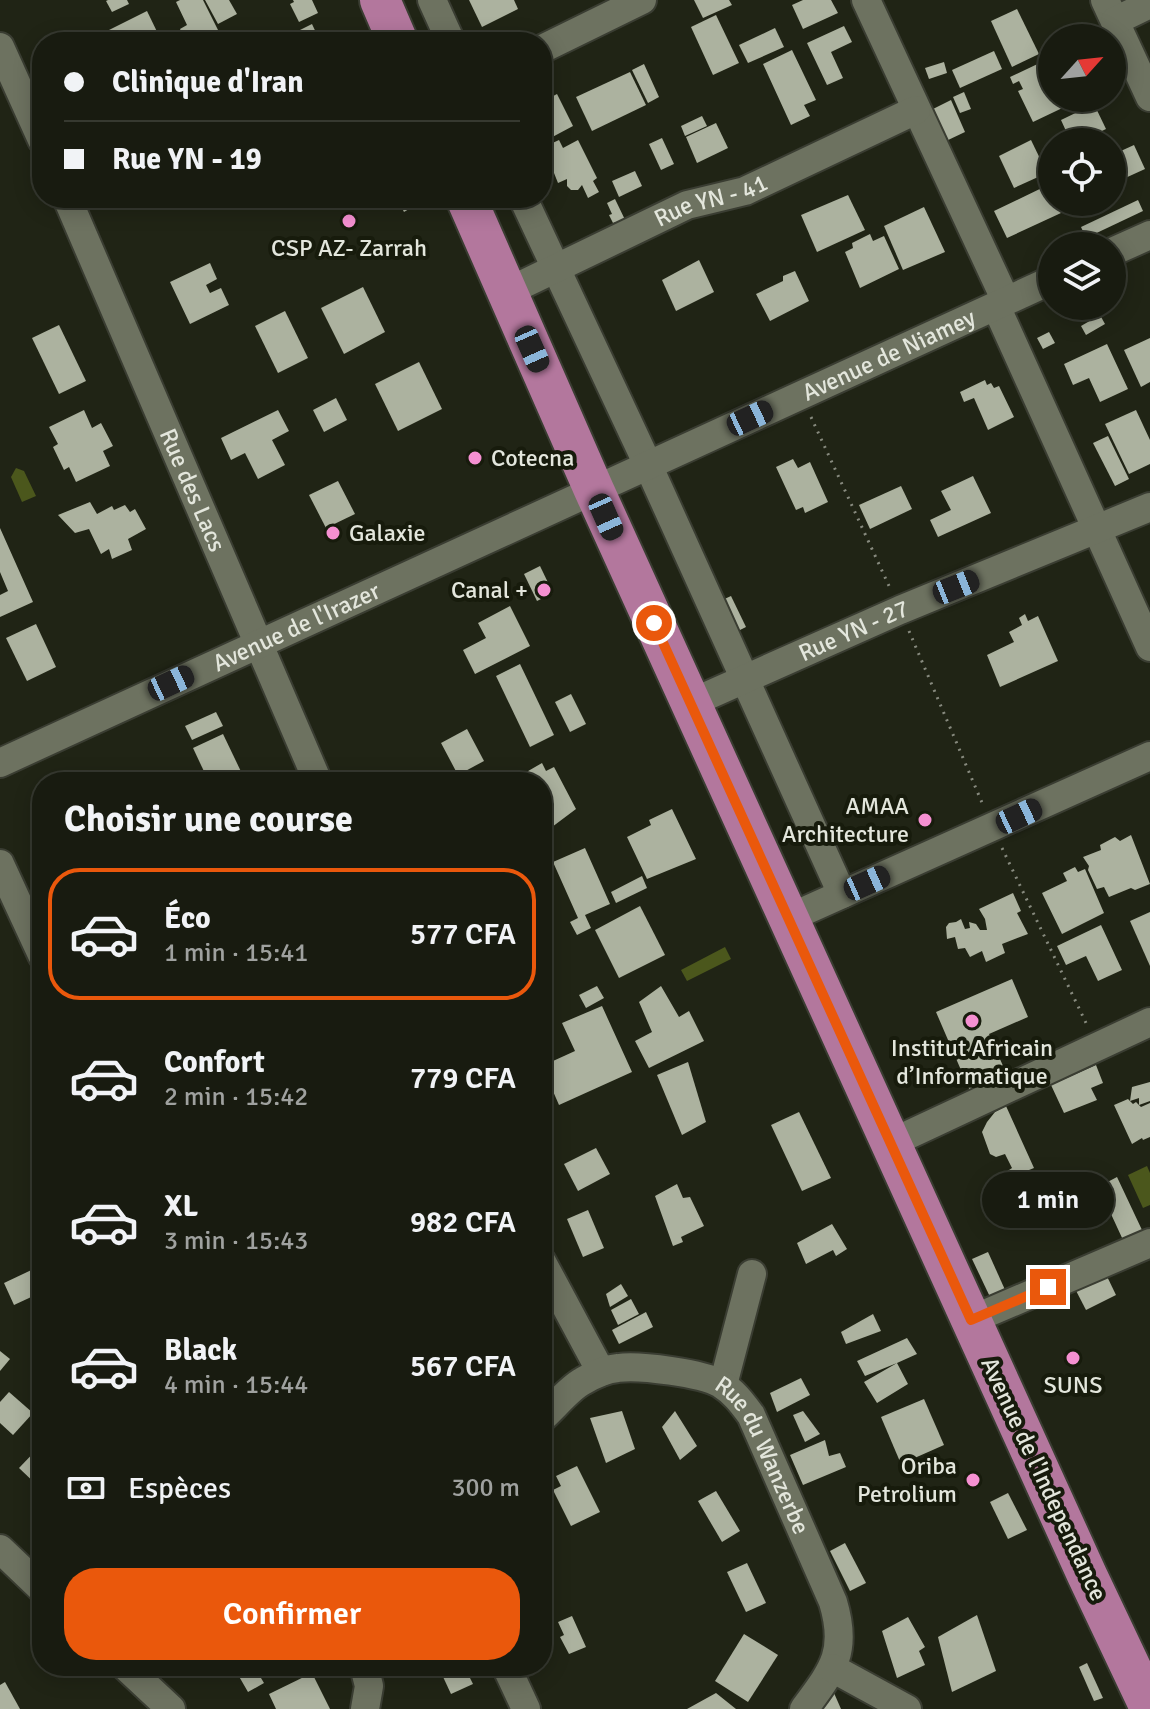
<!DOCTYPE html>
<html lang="fr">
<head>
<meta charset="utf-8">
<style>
  body { margin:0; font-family:Signika,sans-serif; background:#25281e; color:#f1f3f6; height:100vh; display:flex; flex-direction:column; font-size:30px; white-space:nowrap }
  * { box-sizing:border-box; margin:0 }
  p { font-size:26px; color:#9fa19f }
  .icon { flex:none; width:44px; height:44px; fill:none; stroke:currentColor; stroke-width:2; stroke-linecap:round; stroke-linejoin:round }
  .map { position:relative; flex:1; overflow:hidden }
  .panel { position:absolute; left:32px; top:772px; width:520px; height:904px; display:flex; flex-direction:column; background:#181b10; border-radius:32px; box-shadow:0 4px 20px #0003,0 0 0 2px #363930 }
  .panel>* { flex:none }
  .banner { position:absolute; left:32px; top:32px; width:520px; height:176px; border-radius:32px; box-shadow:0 4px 20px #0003,0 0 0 2px #363930; display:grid; align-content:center; height:176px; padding:0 32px; background:#181b10 }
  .needle { width:52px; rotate:63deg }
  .buttons { position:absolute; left:1038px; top:24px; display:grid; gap:16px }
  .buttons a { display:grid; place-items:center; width:88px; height:88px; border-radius:50%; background:#181b10; box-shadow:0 4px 20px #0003,0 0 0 2px #363930; font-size:40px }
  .end { position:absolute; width:36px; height:36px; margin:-18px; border:10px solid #ea580c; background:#fff; box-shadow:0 0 0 4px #fff }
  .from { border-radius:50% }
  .bubble { position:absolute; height:56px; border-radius:28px; background:#181b10; box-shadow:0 4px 20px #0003,0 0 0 2px #363930; font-size:26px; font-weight:600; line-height:56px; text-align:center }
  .car { position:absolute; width:24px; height:48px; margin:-24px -12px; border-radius:10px; box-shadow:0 0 6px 2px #0007; background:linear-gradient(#222 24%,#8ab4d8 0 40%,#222 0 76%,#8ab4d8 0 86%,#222 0) }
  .banner b { display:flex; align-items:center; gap:28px; height:76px; font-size:30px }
  .banner b+b { border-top:2px solid #363930 }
  .banner i { width:20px; height:20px; background:#f1f3f6 }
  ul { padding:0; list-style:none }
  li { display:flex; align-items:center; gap:24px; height:132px; margin:0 16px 12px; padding:0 16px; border:4px solid transparent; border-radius:32px }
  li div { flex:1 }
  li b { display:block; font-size:30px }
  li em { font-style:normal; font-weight:600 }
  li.active { border-color:#ea580c }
  li>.icon { width:72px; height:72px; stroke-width:1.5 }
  h2 { padding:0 32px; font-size:36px; line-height:96px }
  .pay { display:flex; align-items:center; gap:20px; height:88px; padding:0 32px; font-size:30px }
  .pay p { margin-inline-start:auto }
  .action { display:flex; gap:16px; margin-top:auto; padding:16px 32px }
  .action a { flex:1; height:92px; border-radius:32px; background:#ea580c; color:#fff; font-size:32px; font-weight:600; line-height:92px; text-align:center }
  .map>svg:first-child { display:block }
  .water { fill:#4b571c }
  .building { fill:#acb29f }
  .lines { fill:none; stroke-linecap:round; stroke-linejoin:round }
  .minor-casing { stroke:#3a3d32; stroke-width:32 }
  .highway-casing { stroke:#3a3d32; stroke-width:44 }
  .path { stroke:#878a7e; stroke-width:3; stroke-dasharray:2 6; stroke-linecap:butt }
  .minor { stroke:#6d7260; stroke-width:28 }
  .highway { stroke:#b3779d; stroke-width:40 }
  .route { stroke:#ea580c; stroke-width:10 }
  .poi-dot { fill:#f590d1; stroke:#171b0c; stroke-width:3 }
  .labels { text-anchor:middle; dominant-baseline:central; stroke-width:8; stroke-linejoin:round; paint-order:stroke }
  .street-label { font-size:24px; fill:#e3e6dc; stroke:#171b0c }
  .poi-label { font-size:24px; fill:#e3e6dc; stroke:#171b0c }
</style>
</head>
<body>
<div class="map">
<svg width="1150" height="1709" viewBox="0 0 1150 1709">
  <rect width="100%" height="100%" fill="#202415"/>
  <g class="water">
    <polygon points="16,468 24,471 36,496 22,502 11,477"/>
    <polygon points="725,947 731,959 687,981 681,970"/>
    <polygon points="1147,1166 1150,1173 1150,1205 1143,1208 1128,1175"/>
  </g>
  <g class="building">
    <polygon points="108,0 127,0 129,4 112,12 106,1"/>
    <polygon points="180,0 203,0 220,34 204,42 186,42 180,29 187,25 176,2"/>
    <polygon points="205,0 229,0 237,14 218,24"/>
    <polygon points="293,0 312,0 318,13 299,22 290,4 294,2"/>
    <polygon points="469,0 514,0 518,9 482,27"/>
    <polygon points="694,0 729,0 732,5 703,18"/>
    <polygon points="803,0 831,0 838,13 803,29 792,5"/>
    <polygon points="1017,9 1039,54 1012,67 991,21"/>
    <polygon points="147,11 162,42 115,42 109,30"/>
    <polygon points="716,15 739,63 713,75 691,27"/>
    <polygon points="312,24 319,39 313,42 286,42 284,38"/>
    <polygon points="844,26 852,42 831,52 843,78 827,85 807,43"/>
    <polygon points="775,28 784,47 748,63 739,45"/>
    <polygon points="792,50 816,100 804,105 810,116 791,125 763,64"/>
    <polygon points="994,51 1002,69 960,88 952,70"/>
    <polygon points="1046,60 1052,73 1052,98 1072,98 1075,102 1033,122 1018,91 1023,89 1019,81 1013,84 1010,77"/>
    <polygon points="944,62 947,73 929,79 925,68"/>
    <polygon points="644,64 659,97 648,103 632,70"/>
    <polygon points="630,72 646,105 592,131 576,97"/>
    <polygon points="964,92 971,109 960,113 953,97"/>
    <polygon points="557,94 573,126 543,142 542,102"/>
    <polygon points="951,100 965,132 946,141 931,110"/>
    <polygon points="1094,104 1106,129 1079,142 1071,142 1061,120"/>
    <polygon points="702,116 707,126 685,136 681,126"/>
    <polygon points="716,123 728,148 697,163 686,137"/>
    <polygon points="662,138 674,164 661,170 649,144"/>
    <polygon points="559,140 563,148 578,140 597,178 593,181 599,192 588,198 582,185 578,190 571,190 567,186 567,179 558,183 554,173 544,171 546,146"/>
    <polygon points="1031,140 1047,173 1014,188 999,156"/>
    <polygon points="1134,145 1145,169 1123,179 1112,155"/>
    <polygon points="635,171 642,186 619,197 612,181"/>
    <polygon points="1048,185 1052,193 1052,202 1056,202 1061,213 1007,238 994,211"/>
    <polygon points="848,195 865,230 817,252 801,215"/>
    <polygon points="397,198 410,198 414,206 404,212"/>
    <polygon points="615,199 629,228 621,232 616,222 613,223 609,215 612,214 607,203"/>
    <polygon points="1138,200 1143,211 1086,238 1081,227"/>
    <polygon points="924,207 945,252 903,270 884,226"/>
    <polygon points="870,234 873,241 884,236 899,269 860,288 845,252 853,248 852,243"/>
    <polygon points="699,260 714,292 676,311 662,280"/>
    <polygon points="210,263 217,279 206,285 210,293 221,288 229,305 190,324 170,282"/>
    <polygon points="795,271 809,301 770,321 756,294 783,281 783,276"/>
    <polygon points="363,287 385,332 344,354 321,308"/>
    <polygon points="285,311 308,358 278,373 255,326"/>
    <polygon points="1100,315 1105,324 1086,335 1081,326"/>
    <polygon points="59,325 86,381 59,394 32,338"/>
    <polygon points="1049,332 1055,343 1043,349 1037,338"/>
    <polygon points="1150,338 1150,382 1141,387 1124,350"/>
    <polygon points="1107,344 1128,389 1100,402 1089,378 1073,385 1064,364"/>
    <polygon points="419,362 442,409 398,431 375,384"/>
    <polygon points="985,380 987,385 991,383 994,388 999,386 1014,417 988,430 974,398 964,402 960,392"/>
    <polygon points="336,398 347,420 324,432 313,410"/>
    <polygon points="84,410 92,428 101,423 113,446 103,451 110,466 76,482 69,467 64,470 53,447 58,444 49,427"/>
    <polygon points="278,410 289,431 272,440 285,465 258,479 245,453 231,460 221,438"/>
    <polygon points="1136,410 1150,440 1150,464 1129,474 1105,424"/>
    <polygon points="1108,436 1129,479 1115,486 1093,443"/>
    <polygon points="793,459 798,468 810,462 828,502 805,513 803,507 796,510 776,467"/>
    <polygon points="973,476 991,513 938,537 930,520 951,510 941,491"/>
    <polygon points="338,481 355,514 326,528 309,495"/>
    <polygon points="901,486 912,509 870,529 859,505"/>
    <polygon points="90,502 97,514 112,506 114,510 125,505 130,512 135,509 146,529 128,539 132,550 112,559 109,549 101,554 89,529 75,533 58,515"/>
    <polygon points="0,528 33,602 0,617 0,595 8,591 0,572"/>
    <polygon points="540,566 553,593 537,601 524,574"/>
    <polygon points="731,596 746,627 732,634 718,602"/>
    <polygon points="510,606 530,646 475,674 463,650 486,638 478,623"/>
    <polygon points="1025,614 1028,621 1038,616 1058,661 1000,687 987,655 1014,642 1009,632 1022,625 1019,618"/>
    <polygon points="36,624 56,667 27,681 6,638"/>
    <polygon points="520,664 554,735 530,747 496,676"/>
    <polygon points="571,694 586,724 570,732 555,702"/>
    <polygon points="216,712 223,726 192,740 185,726"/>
    <polygon points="467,729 484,761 458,775 441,743"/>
    <polygon points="223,734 246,782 209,782 193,748"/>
    <polygon points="542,763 546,771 554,767 576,809 544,833 542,829 542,782 518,782 516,778"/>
    <polygon points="672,809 696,859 647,879 627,837 651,825 649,820"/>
    <polygon points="1131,835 1150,884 1135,890 1131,888 1109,897 1104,887 1097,889 1088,870 1089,866 1083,857 1101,850 1100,845 1115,837 1120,841"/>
    <polygon points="585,848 610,904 585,915 591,928 577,935 570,922 578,918 553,862"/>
    <polygon points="1075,867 1078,872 1085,869 1104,913 1062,934 1042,893 1067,881 1063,873"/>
    <polygon points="642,876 647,888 616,903 611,892"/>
    <polygon points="1013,893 1021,911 1017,913 1028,934 1002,944 1005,953 986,962 982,951 970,957 965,948 958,949 955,937 947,939 946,927 949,923 956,922 961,919 965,929 970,928 969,922 976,924 980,930 987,930 985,919 979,909"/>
    <polygon points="640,906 665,955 619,978 595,930"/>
    <polygon points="1150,912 1150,966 1130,921"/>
    <polygon points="1101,925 1122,970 1098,981 1086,956 1066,965 1057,946"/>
    <polygon points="1012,979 1028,1017 989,1034 1007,1075 970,1091 936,1012"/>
    <polygon points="597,986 604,998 586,1008 579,995"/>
    <polygon points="661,986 679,1017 689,1011 704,1041 649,1068 635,1041 652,1032 639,1002"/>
    <polygon points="602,1006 632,1072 559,1105 542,1066 575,1051 562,1023"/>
    <polygon points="688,1062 706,1122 682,1135 657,1075"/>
    <polygon points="1096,1065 1103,1083 1091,1088 1097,1100 1064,1113 1051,1085"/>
    <polygon points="1150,1082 1150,1101 1139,1105 1139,1098 1130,1101 1132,1087"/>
    <polygon points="1128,1099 1133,1104 1136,1102 1141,1107 1150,1103 1150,1137 1143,1140 1142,1138 1132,1144 1114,1105"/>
    <polygon points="1006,1106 1034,1168 1024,1172 1027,1180 1008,1189 1003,1177 1006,1172 1012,1168 1005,1154 996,1157 990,1154 982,1132 987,1122 995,1112"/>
    <polygon points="799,1112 831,1178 802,1191 771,1125"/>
    <polygon points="596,1148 610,1174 578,1191 564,1164"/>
    <polygon points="1117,1177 1142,1230 1123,1240 1111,1214 1080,1229 1072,1211 1102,1196 1098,1187"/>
    <polygon points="677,1184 683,1198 690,1197 704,1226 681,1237 683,1242 673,1246 655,1196"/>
    <polygon points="588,1210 604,1248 583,1257 567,1219"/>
    <polygon points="832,1224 847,1249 836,1256 833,1250 806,1264 797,1243"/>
    <polygon points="988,1252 1006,1292 991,1299 972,1259"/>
    <polygon points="42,1265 42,1292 14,1305 4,1283"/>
    <polygon points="1102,1266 1116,1295 1086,1310 1071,1281"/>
    <polygon points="621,1284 628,1296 610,1307 606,1294"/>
    <polygon points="631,1299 639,1314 618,1325 611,1310"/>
    <polygon points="646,1312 653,1327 619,1344 612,1330"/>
    <polygon points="873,1314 881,1331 846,1344 841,1332"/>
    <polygon points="907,1338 917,1354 897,1363 908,1384 877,1403 864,1382 897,1363 865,1376 857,1361"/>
    <polygon points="0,1351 10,1359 0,1371"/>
    <polygon points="801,1378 810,1395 777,1412 770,1393"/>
    <polygon points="9,1392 33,1413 13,1435 0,1423 0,1402"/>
    <polygon points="924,1399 944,1445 901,1464 881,1417"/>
    <polygon points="622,1411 635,1449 606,1463 590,1418"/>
    <polygon points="675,1411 697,1446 680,1460 662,1427"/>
    <polygon points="803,1411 820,1434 805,1442 793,1415"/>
    <polygon points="825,1440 829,1456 840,1453 846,1467 803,1485 790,1455"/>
    <polygon points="42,1444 42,1485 40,1488 19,1468"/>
    <polygon points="577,1466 600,1512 571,1526 553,1490 561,1486 556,1476"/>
    <polygon points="716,1491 740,1531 722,1542 698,1501"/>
    <polygon points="1008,1493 1027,1530 1008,1539 990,1502"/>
    <polygon points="845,1543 866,1583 850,1591 830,1551"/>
    <polygon points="747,1563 766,1603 746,1612 727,1572"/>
    <polygon points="977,1615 996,1671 952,1692 938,1637"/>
    <polygon points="572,1616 586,1647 569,1654 560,1637 564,1635 558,1622"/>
    <polygon points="908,1617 925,1647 919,1651 925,1665 897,1678 882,1631"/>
    <polygon points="744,1634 778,1655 748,1702 715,1681"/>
    <polygon points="1087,1663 1103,1698 1094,1701 1079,1667"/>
    <polygon points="233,1666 259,1666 255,1668 264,1683 248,1692"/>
    <polygon points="438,1666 464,1666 473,1684 451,1694"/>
    <polygon points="312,1673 330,1709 276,1709 269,1694"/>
    <polygon points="5,1682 20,1709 0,1709 0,1685"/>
    <polygon points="716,1693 736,1709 687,1709"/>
    <polygon points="834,1693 841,1709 818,1709 816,1705"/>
  </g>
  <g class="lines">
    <g class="minor-casing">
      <g id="minor">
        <polyline points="432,0 451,42"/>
        <polyline points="866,0 1006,301"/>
        <polyline points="1105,0 1150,97"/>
        <polyline points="1115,21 1150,4"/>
        <polyline points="0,47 42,140"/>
        <polyline points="542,49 642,0"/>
        <path id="s1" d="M67,198L318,782"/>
        <polyline points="523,198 648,465 842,894"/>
        <polyline points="1112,252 1150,235"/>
        <path id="s2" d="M507,292L687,205L745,191L916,110"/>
        <polyline points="996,306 1150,647"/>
        <path id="s3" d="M691,703L900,610L1150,507"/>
        <path id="s4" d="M0,763L1052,280"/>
        <polyline points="0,864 42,955"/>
        <polyline points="789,918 1150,756"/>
        <polyline points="891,1143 1150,1022"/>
        <polyline points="542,1262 601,1372"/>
        <polyline points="971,1320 1150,1243"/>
        <polyline points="723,1385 752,1274"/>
        <path id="s5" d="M542,1418C555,1407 568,1389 583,1381C593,1375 606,1369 618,1368C639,1365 702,1373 721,1384C734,1392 742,1403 751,1415L833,1602C848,1652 833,1670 804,1709"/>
        <polyline points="0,1549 42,1589"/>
        <polyline points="125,1666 171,1709"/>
        <polyline points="364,1666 369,1686 365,1709"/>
        <polyline points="506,1666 526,1709"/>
        <polyline points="832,1668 907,1709"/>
      </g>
    </g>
    <g class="highway-casing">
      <g id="highway">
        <polyline points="380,0 398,42"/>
        <polyline points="466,198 594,490 1087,1575 1150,1708"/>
      </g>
    </g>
    <g class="path">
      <polyline points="811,417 890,588"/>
      <polyline points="909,631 983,805"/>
      <polyline points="1002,848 1087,1025"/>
    </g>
    <use href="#minor" class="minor"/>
    <use href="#highway" class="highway"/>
  </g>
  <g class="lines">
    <polyline class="route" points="654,623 971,1320 1048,1287"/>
  </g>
  <g class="poi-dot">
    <circle cx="349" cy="221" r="8"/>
    <circle cx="475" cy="458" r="8"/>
    <circle cx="333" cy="533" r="8"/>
    <circle cx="544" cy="590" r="8"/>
    <circle cx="925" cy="820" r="8"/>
    <circle cx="972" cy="1021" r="8"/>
    <circle cx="1073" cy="1358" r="8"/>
    <circle cx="973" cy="1480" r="8"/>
  </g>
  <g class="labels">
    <g class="street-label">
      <text stroke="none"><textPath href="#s2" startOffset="224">Rue YN - 41</textPath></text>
      <text stroke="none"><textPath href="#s4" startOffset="978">Avenue de Niamey</textPath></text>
      <text stroke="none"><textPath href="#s1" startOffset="318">Rue des Lacs</textPath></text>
      <text stroke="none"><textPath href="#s4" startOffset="326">Avenue de l'Irazer</textPath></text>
      <text stroke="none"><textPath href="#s3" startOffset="178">Rue YN - 27</textPath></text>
      <text stroke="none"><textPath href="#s5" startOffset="282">Rue du Wanzerbe</textPath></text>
      <text transform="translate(1044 1479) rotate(65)">Avenue de l'Independance</text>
    </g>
    <g class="poi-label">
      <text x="349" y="248">CSP AZ- Zarrah</text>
      <text x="491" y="458" text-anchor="start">Cotecna</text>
      <text x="349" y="533" text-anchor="start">Galaxie</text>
      <text x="528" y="590" text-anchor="end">Canal +</text>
      <text x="909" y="806" text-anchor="end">AMAA<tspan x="909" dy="28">Architecture</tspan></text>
      <text x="972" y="1048">Institut Africain<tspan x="972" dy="28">d’Informatique</tspan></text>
      <text x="1073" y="1385">SUNS</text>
      <text x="957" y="1466" text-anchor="end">Oriba<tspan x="957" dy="28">Petrolium</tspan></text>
    </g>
  </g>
</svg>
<div class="buttons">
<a><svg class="needle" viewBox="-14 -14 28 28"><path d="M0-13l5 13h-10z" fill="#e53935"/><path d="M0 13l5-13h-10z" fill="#9fa19f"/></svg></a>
<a><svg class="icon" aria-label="locate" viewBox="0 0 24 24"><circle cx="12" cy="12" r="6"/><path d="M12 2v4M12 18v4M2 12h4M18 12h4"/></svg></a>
<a><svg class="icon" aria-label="layers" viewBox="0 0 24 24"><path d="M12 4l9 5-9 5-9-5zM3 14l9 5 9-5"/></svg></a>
</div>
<i class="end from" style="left:654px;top:623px"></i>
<i class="end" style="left:1048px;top:1287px"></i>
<div class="bubble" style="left:982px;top:1172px;width:132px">1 min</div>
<i class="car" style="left:532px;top:349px;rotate:156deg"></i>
<i class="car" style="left:750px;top:418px;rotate:65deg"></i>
<i class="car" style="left:606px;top:517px;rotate:156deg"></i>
<i class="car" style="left:956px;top:587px;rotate:68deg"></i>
<i class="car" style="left:171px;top:683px;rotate:65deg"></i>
<i class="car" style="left:1019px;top:816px;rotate:65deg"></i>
<i class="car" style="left:867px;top:883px;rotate:66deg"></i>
<div class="banner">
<b><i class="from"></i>Clinique d'Iran</b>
<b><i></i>Rue YN - 19</b>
</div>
<section class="panel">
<h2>Choisir une course</h2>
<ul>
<li class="active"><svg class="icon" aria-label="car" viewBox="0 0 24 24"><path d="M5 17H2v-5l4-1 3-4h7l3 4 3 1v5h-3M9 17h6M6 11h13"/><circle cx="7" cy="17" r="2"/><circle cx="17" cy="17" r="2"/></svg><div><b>Éco</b><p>1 min · 15:41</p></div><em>577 CFA</em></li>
<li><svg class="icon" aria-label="car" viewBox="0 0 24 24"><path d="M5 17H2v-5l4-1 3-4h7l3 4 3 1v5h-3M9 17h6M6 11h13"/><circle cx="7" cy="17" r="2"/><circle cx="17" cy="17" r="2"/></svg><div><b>Confort</b><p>2 min · 15:42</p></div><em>779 CFA</em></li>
<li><svg class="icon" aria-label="car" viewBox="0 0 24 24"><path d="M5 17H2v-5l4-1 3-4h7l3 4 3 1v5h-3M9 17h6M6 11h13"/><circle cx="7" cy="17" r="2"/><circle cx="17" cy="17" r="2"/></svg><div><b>XL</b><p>3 min · 15:43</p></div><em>982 CFA</em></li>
<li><svg class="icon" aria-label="car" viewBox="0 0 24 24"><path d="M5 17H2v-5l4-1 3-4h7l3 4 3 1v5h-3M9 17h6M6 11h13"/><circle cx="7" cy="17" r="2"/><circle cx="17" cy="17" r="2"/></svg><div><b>Black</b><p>4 min · 15:44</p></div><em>567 CFA</em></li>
</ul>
<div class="pay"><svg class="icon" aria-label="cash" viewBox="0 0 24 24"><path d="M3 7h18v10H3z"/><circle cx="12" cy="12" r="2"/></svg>Espèces<p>300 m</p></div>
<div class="action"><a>Confirmer</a></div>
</section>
</div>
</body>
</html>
